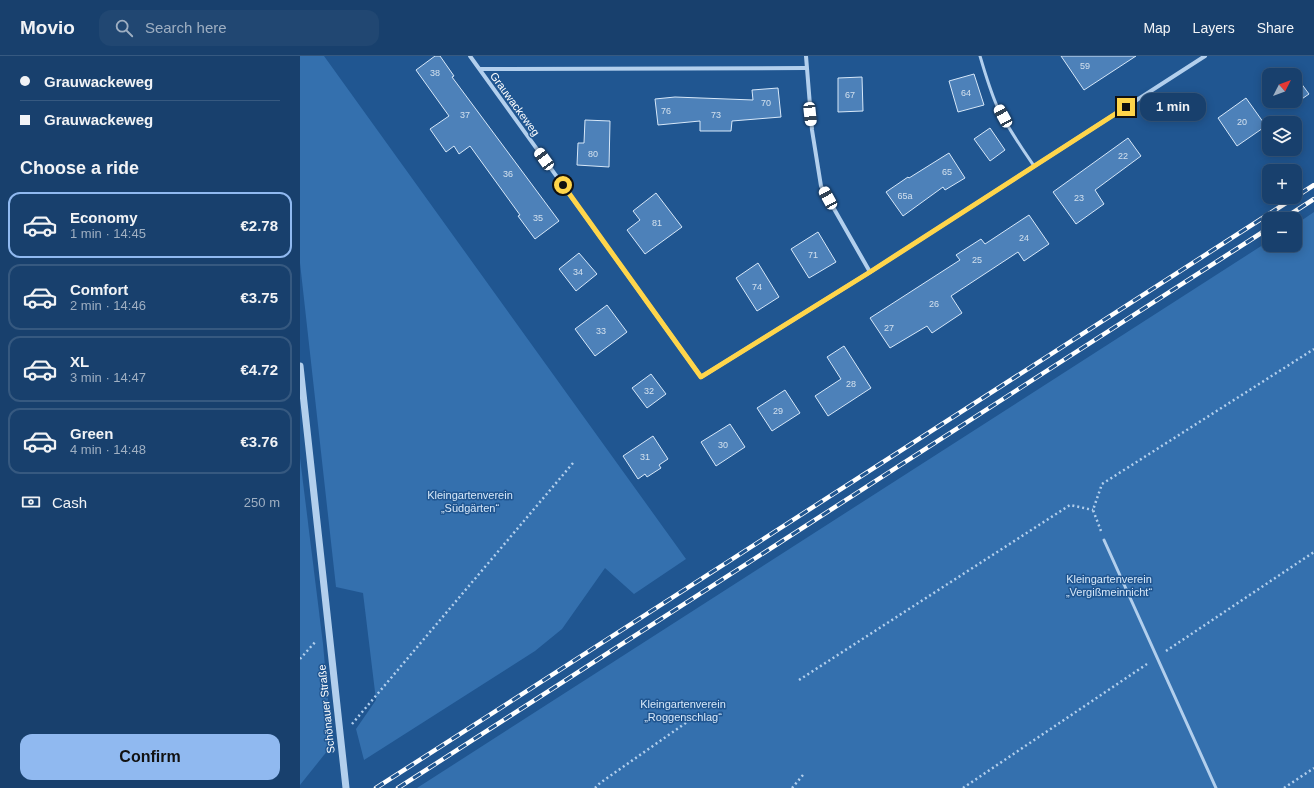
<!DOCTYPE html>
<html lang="en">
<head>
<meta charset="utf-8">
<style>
  body { margin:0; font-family:Helvetica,sans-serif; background:#214772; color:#f1f3f6; height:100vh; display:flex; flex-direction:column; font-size:15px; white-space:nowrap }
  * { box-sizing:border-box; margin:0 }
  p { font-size:13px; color:#9fafc2 }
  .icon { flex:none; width:22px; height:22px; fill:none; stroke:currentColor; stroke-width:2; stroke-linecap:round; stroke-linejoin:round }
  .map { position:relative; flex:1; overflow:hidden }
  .drawer { display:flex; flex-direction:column; background:#18406d; width:300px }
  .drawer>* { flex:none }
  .hud { display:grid; align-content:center; height:88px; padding:0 20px; background:#18406d }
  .needle { width:26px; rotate:48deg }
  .controls { position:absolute; left:962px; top:12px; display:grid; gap:8px }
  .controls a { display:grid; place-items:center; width:40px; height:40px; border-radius:8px; background:#18406d; box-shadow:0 2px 10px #0003,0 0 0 1px #365980; font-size:20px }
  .end { position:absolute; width:18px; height:18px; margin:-9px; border:5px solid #ffd54a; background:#111; box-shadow:0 0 0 2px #111 }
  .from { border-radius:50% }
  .bubble { position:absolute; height:28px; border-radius:12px; background:#18406d; box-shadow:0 2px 10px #0003,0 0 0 1px #365980; font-size:13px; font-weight:600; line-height:28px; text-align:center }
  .car { position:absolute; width:12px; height:24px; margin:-12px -6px; border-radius:5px; box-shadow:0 0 3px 1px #0007; background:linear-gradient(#fff 24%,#345 0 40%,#fff 0 76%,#345 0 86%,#fff 0) }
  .hud b { display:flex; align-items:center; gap:14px; height:38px; font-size:15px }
  .hud b+b { border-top:1px solid #365980 }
  .hud i { width:10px; height:10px; background:#f1f3f6 }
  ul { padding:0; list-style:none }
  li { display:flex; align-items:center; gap:12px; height:66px; margin:0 8px 6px; padding:0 12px; border:2px solid #365980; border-radius:12px }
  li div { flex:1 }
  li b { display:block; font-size:15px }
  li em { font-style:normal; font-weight:600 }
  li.active { border-color:#90b9f0 }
  li>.icon { width:36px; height:36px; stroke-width:1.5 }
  h2 { padding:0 20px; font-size:18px; line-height:48px }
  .pay { display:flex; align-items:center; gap:10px; height:44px; padding:0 20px; font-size:15px }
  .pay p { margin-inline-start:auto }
  .primary-button { display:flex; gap:8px; margin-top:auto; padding:8px 20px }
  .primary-button a { flex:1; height:46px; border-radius:12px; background:#90b9f0; color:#111; font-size:16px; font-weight:600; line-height:46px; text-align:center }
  header { display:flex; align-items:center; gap:24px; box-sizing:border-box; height:56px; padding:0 20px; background:#18406d; border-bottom:1px solid #365980 }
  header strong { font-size:19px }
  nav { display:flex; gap:22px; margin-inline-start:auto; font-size:14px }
  .search { width:280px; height:36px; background:#214772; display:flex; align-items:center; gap:10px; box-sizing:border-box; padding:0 14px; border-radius:12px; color:#9fafc2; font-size:15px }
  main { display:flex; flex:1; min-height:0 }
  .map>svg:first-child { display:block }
  .green { fill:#3470ae }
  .building { fill:#4d81b9; stroke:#d7e8f9 }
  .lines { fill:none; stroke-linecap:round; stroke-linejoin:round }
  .path { stroke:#b2cfed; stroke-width:2.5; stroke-dasharray:2 3; stroke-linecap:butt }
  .service { stroke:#b2cfed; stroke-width:3 }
  .minor { stroke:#b2cfed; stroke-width:4 }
  .tertiary { stroke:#b2cfed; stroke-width:7 }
  .rail-casing { stroke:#fff; stroke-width:4.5 }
  .rail { stroke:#205691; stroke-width:3; stroke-dasharray:9; stroke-linecap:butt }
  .route { stroke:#ffd54a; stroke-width:5 }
  .labels { text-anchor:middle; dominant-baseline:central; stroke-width:3; stroke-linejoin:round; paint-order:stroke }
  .number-label { font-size:9px; fill:#d2e0ee }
  .street-label { font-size:11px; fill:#fff; stroke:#205691 }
  .park-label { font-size:11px; fill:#d7e8f9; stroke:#205691 }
</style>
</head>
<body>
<header>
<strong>Movio</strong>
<div class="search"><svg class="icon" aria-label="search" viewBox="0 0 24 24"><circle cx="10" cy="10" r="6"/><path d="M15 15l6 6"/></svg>Search here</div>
<nav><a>Map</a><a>Layers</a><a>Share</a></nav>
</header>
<main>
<section class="drawer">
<div class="hud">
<b><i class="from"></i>Grauwackeweg</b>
<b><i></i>Grauwackeweg</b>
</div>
<h2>Choose a ride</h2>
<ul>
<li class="active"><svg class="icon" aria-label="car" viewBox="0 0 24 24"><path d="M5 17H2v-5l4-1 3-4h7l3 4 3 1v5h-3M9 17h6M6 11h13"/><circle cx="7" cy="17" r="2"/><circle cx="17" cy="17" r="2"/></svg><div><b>Economy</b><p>1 min · 14:45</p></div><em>€2.78</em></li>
<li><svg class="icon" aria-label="car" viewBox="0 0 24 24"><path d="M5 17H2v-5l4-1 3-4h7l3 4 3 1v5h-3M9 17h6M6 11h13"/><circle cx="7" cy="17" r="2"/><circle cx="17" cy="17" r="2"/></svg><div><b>Comfort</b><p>2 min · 14:46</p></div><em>€3.75</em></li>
<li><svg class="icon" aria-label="car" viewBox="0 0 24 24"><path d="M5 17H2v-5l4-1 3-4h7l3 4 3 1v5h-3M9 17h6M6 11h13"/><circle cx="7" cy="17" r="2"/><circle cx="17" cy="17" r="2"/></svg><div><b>XL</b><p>3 min · 14:47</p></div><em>€4.72</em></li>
<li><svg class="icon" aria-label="car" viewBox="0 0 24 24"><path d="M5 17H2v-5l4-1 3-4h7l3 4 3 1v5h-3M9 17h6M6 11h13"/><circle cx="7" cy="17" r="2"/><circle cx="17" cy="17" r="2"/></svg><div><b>Green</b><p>4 min · 14:48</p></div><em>€3.76</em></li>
</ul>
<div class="pay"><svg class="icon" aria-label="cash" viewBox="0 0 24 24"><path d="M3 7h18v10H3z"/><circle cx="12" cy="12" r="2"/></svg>Cash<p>250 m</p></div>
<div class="primary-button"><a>Confirm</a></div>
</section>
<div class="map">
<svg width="1014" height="732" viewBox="0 0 1014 732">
  <rect width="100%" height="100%" fill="#205691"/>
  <g class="green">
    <polygon points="0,0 24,0 386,503 334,538 305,512 262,573 235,595 64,704 56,673 76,644 63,537 36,531 0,207"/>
    <polygon points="1014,156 1014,732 117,732 969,185 969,189 995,189 995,169"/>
    <polygon points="0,402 23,588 32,689 0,729"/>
  </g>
  <g class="building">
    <polygon points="135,0 140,0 154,20 152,21 259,165 235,183 218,160 220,159 170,90 159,98 154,90 146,96 130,73 149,60 116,14"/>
    <polygon points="761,0 836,0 784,34"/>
    <polygon points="674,18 684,49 658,56 649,25"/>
    <polygon points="995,19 1009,38 996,47 995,45"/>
    <polygon points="562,21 563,55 538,56 538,22"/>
    <polygon points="478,32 481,61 432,65 431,75 400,75 400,65 358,69 355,43 375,41 453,44 452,34"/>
    <polygon points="946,42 966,70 937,90 918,62"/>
    <polygon points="285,64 310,65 309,111 277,109 278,87 284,87"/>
    <polygon points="690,72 705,94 690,105 674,83"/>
    <polygon points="828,82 841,100 795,134 804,148 776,168 753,136"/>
    <polygon points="649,97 665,122 645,134 643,131 603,160 586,136 608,121 609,122"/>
    <polygon points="356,137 382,171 345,198 327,174 340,164 333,155"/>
    <polygon points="729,159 749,188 724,205 718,196 651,240 662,257 632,277 627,270 590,292 570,262 660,204 656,199 681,183 685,188"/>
    <polygon points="518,176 536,206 509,222 491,193"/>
    <polygon points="279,197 297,218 276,235 259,213"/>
    <polygon points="458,207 479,241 457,255 436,222"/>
    <polygon points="307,249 327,276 295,300 275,273"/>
    <polygon points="544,290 571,332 528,360 515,340 541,323 527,301"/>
    <polygon points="351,318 366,338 347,352 332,332"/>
    <polygon points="485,334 500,357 472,375 457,352"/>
    <polygon points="430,368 445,391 416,410 401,386"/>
    <polygon points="353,380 368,403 359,409 361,412 347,421 345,418 338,423 323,400"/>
  </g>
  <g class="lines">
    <g class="path">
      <polyline points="801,475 793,454 802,428 1014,293"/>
      <polyline points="866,595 1014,496"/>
      <polyline points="0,603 16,585"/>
      <polyline points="499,624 770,449 793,454"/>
      <polyline points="52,668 273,407"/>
      <polyline points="295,732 300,727 390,664"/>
      <polyline points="492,732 503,719"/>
      <polyline points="663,732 847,608"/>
      <polyline points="984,732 1014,712"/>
    </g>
    <g class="service">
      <path d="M680,0C685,17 690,34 697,50C707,71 721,91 734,110"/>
      <polyline points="804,484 916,732"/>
    </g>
    <g class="minor">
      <polyline points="170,0 401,321 570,216 905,0"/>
      <polyline points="506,0 512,74 521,130 570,216"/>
      <polyline points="180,13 506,12"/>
    </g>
    <polyline class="tertiary" points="0,310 46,732"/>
    <g class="rail-casing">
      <g id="rail">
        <polyline points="983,163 1014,143"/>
        <polyline points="76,732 1014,129"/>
        <polyline points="98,732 969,172"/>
      </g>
    </g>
    <use href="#rail" class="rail"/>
  </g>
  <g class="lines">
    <polyline class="route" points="263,129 401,321 570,216 826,51"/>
  </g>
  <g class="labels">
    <g class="number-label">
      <text x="785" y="10">59</text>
      <text x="135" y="17">38</text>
      <text x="666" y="37">64</text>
      <text x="550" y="39">67</text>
      <text x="466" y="47">70</text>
      <text x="366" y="55">76</text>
      <text x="165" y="59">37</text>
      <text x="416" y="59">73</text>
      <text x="942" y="66">20</text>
      <text x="293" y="98">80</text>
      <text x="823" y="100">22</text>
      <text x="647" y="116">65</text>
      <text x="208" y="118">36</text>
      <text x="605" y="140">65a</text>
      <text x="779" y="142">23</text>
      <text x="238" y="162">35</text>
      <text x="357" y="167">81</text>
      <text x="724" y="182">24</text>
      <text x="513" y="199">71</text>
      <text x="677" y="204">25</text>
      <text x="278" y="216">34</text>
      <text x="457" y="231">74</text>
      <text x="634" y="248">26</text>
      <text x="589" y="272">27</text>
      <text x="301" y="275">33</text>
      <text x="551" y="328">28</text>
      <text x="349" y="335">32</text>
      <text x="478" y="355">29</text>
      <text x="423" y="389">30</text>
      <text x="345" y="401">31</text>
    </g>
    <g class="street-label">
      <text transform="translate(215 48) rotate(54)">Grauwackeweg</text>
      <text transform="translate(26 653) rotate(-96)">Schönauer Straße</text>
    </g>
    <g class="park-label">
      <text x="170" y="439">Kleingartenverein<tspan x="170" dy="13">„Südgärten“</tspan></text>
      <text x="809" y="523">Kleingartenverein<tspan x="809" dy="13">„Vergißmeinnicht“</tspan></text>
      <text x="383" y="648">Kleingartenverein<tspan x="383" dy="13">„Roggenschlag“</tspan></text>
    </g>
  </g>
</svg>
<div class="controls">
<a><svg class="needle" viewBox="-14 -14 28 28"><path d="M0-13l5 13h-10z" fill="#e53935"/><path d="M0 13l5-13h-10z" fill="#9fafc2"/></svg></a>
<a><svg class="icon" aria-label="layers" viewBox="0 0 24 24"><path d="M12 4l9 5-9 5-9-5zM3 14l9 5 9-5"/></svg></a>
<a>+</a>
<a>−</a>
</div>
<i class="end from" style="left:263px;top:129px"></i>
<i class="end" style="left:826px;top:51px"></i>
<div class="bubble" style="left:840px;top:37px;width:66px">1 min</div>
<i class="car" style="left:510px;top:58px;rotate:174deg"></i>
<i class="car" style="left:703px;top:60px;rotate:331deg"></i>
<i class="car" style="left:244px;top:103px;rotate:324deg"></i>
<i class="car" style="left:528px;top:142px;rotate:331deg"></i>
</div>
</main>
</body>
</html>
